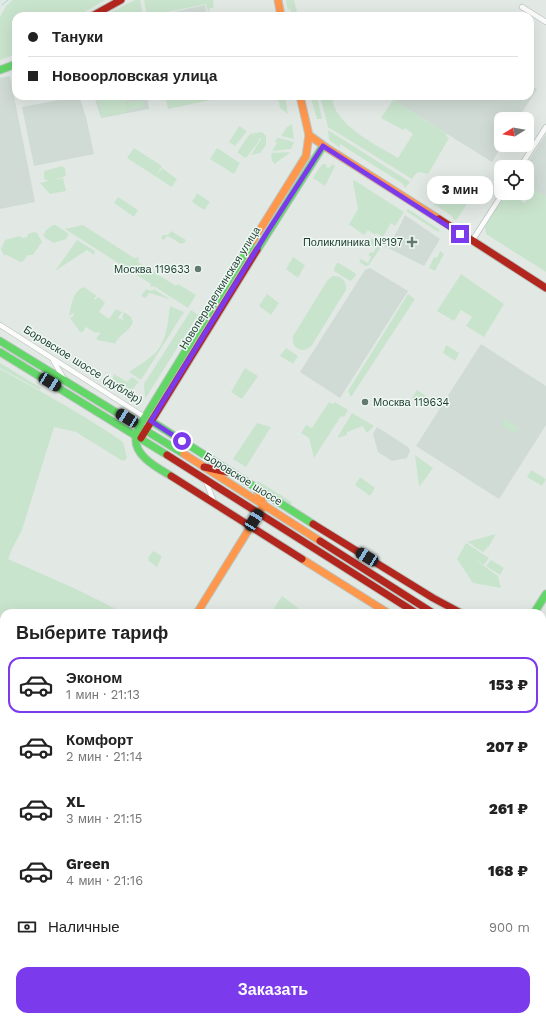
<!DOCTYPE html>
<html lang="ru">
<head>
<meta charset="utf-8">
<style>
  body { margin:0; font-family:"Work Sans",sans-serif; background:#f6f6f6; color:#222; height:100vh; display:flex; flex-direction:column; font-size:15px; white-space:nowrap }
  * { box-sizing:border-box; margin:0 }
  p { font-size:13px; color:#767676 }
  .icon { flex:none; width:22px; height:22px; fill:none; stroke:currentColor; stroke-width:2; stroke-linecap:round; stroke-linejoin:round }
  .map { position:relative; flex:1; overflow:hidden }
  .drawer { position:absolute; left:0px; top:609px; width:546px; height:412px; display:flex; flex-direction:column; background:#fff; border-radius:12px 12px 0 0; box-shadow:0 4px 16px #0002 }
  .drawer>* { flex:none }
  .hud { position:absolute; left:12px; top:12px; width:522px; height:88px; border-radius:12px; box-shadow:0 4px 16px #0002; display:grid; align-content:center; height:88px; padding:0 16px; background:#fff }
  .needle { width:26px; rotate:259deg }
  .buttons { position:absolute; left:494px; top:112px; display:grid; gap:8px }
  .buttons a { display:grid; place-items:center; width:40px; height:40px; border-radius:8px; background:#fff; box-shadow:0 4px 16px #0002; font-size:20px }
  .end { position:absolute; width:18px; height:18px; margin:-9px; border:5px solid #7c3aed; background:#fff; box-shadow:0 0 0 2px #fff }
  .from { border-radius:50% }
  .bubble { position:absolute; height:28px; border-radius:12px; background:#fff; box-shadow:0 4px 16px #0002; font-size:13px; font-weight:800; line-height:28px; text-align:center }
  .car { position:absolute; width:12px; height:24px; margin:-12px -6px; border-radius:5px; box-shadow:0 0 3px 1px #0007; background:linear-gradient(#222 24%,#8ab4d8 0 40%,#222 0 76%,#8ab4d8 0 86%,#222 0) }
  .hud b { display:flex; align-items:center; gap:14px; height:38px; font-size:15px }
  .hud b+b { border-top:1px solid #e0e0e0 }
  .hud i { width:10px; height:10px; background:#222 }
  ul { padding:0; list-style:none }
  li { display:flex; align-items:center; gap:12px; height:56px; margin:0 8px 6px; padding:0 8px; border:2px solid transparent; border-radius:12px }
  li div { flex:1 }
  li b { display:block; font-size:15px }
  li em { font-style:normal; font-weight:800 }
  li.current { border-color:#7c3aed }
  li>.icon { width:36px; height:36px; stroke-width:1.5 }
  h2 { padding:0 16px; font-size:18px; line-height:48px }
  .pay { display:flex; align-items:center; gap:10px; height:44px; padding:0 16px; font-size:15px }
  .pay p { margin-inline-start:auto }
  .action { display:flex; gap:8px; margin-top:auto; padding:8px 16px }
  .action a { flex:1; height:46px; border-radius:12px; background:#7c3aed; color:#fff; font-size:16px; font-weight:800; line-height:46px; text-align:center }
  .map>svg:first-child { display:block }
  .built { fill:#cfdbd4 }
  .green { fill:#c9e4cd }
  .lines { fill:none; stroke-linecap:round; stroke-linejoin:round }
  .stream { stroke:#9ddddd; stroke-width:1 }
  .street-casing { stroke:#bfc6c2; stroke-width:6 }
  .fast-casing { stroke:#bbc5c0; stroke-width:9 }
  .slow-casing { stroke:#bbc5c0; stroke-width:9 }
  .jam-casing { stroke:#bbc5c0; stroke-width:9 }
  .street { stroke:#fbfcfb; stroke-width:4.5 }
  .fast { stroke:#63d668; stroke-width:7 }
  .slow { stroke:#ff974d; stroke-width:7 }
  .jam { stroke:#b3261e; stroke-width:7 }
  .route { stroke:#7c3aed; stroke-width:5 }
  .poi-dot { fill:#637a6f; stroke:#eff8f3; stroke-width:1.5 }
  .labels { text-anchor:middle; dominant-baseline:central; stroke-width:3; stroke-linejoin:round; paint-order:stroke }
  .poi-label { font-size:11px; fill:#1e3e30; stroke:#eff8f3; text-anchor:end }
  .street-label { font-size:11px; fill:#1e3e30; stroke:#eff8f3 }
</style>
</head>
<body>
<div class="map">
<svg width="546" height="1021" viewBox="0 0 546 1021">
  <rect width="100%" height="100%" fill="#e2e9e5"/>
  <g class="built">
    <polygon points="205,5 207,16 155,16"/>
    <polygon points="10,76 35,202 0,209 0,78"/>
    <polygon points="530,85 537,89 518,119 501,119 501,145 502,145 492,162 393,100 396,96 530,96"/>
    <polygon points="79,96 86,117 94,154 34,166 22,107"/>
    <polygon points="94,96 147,96 149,109 101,118"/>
    <polygon points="546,134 546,197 527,185 527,167 525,167"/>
    <polygon points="405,215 440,239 424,266 384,246 389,239 393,238 402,222 402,221"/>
    <polygon points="370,268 408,291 340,398 300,372 365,270"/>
    <polygon points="481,344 546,386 546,425 499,499 416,446"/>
    <polygon points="377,427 408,447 410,451 407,458 392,461 378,452 373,434"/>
    <polygon points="0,833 4,836 4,931 0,928"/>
    <polygon points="546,885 546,967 545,966 542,970 542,892"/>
    <polygon points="63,1017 194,1017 201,1021 60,1021"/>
  </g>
  <g class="green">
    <polygon points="13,0 105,0 78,16 16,16 16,54 0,60 0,17 6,6"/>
    <polygon points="135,0 140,0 143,16 103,16"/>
    <polygon points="144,0 213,0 214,7 209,9 209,16 206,4 147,16"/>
    <polygon points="286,0 294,0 298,16 292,16 290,8 288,11"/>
    <polygon points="108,96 125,96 128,112 101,117 98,98"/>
    <polygon points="165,96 224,96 225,97 168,109"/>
    <polygon points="270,96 285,96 288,114 280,108 279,101"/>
    <polygon points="315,96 317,96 322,119 317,119 311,98"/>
    <path d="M320,96H332C333,125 377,145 398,158L413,134L405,128L403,130L381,118L393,100L447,134L446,136L449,138L428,174C419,171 417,171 412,179L328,127Z"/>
    <polygon points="143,100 144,107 129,110 128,103"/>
    <polygon points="292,124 294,139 281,136 287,127"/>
    <polygon points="239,126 247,131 235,146 229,142"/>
    <polygon points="328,130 410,182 405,188 403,184 340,144 340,148 329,140"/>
    <polygon points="262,132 266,136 266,145 260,153 251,155 261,139 259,138 259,141 247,157 245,158 238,153 238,151 249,135 252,133 256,136 253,133"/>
    <polygon points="277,138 279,138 294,142 291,149 272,151 277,143 275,142"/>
    <polygon points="134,148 162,166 156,176 162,168 177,179 172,187 127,158"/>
    <polygon points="217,148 240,163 234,174 210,159"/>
    <path d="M290,152C286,157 280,159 275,164L272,161L271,153Z"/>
    <polygon points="323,164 326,164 326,167 329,168 332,164 335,166 325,186 313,178 320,167"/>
    <polygon points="62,166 65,168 66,176 52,180 63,178 66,191 50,194 40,183 48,181 44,179 44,171"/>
    <polygon points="354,180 404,212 395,226 391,223 383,237 376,233 375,235 368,230 364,235 350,225 348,226 358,209 353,182"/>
    <polygon points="456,185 457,186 455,191 461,195 464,191 470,193 472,196 457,219 455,220 453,219 452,216 435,205 435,208 434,205 447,191"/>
    <polygon points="534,189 546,197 546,272 486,234 485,226 506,193 509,193 525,203"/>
    <polygon points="197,193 210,202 204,210 192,202"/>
    <polygon points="118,197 138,210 134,217 114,203"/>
    <polygon points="408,209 440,230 438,232 406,211"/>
    <polygon points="53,225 56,225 69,234 66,239 54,243 45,238 43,234 45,234 45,231"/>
    <polygon points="83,225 134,258 138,257 139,259 138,262 176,286 178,284 196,295 188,308 154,286 151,287 150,286 151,284 65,229"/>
    <polygon points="171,231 186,240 184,243 181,244 168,236 166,237 164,240 161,238 163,235 168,235"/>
    <polygon points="34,232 37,233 42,242 33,255 28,255 22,262 20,262 7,255 4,255 1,249 5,240 19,236 23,238 27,237 28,234"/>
    <polygon points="372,238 379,243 381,247 369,265 366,266 359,262 361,259 368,263 371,257 368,255 371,252 373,253 376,248 369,244"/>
    <polygon points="77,240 95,251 94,255 87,250 55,271"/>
    <polygon points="440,251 444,254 435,271 429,268 434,257 437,258"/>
    <polygon points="293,257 305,265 298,278 286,269"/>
    <polygon points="337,263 339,263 355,273 356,275 352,280 350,281 334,271 334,269"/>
    <polygon points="461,274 504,304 484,337 466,326 472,317 461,310 454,321 437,311"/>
    <path d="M332,276C341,275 347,281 346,290L312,345C303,355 291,349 293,336L327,281Z"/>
    <path d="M84,287L97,296L94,298V300L99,297L105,303L99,312L109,319L116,309L122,312L118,318L124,320L122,318L124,312L131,317L133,322C129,332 124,331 119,338C117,340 116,342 115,344C109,341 102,342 96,339L100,333L98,332L96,333L86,327L83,332H80L70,318L74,316L73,314L77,308L73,313L69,316C71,306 73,290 84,287Z"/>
    <polygon points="146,289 152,291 154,289 168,298 166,300 166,298 149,293 146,298 141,296"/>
    <polygon points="267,294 279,303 271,315 259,306"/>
    <polygon points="408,294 415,299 351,397 348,391"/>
    <path d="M170,306L184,312L141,380L129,372C138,365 150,359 157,351C167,339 168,320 170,306Z"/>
    <polygon points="191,310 198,315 145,399 144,384"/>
    <polygon points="446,345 459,353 455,361 443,353"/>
    <polygon points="286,348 298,356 293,364 280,356"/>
    <polygon points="0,363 41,388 40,390 0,368"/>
    <polygon points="245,368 258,376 242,399 231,392"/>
    <path d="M0,369C42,392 84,415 123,442L127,458L124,461L121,460L76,432L54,427L22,530L12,549L8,559L76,589L124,613H4V697H0Z"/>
    <polygon points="114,374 127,382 132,377 139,382 129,393 111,383"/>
    <polygon points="417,390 429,398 425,406 412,398"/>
    <polygon points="329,402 333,404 335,402 348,410 344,417 341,416 314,458 309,438 301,433 306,425 312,428"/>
    <polygon points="352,413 374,426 368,432 366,432 363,426 347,432 347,435 337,438"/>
    <polygon points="505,419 519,428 515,434 501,425"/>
    <polygon points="257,423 271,427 246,467 233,459"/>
    <polygon points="415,455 433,468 419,487"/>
    <polygon points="531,470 546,479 542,486 527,477"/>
    <polygon points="360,477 375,488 370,496 355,485"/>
    <polygon points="258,481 292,502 289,507 261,490 257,484"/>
    <polygon points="496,534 489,546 483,552 473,546 475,542 473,545 467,542"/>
    <polygon points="466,543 489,558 484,565 474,559 498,576 501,588 473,583 457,559"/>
    <polygon points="153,551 162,556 157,567 149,561 148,558"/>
    <polygon points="491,560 504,568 500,575 486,566"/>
    <polygon points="282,596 301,610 299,613 278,613 273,610"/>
  </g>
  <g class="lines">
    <polyline class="stream" points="2,5 8,0"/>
    <g class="street-casing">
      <g id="street">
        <polyline points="522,7 546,22"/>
        <polyline points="520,167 546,127"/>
        <polyline points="472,241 503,193"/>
        <polyline points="0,325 146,418"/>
        <polyline points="53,360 64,379"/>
        <polyline points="205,479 214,502"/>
        <polyline points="0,943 4,946"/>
        <polyline points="10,1021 14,1017"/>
      </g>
    </g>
    <g class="fast-casing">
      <g id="fast">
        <polyline points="0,70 16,64"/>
        <polyline points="257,250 323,146"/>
        <polyline points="0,341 184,454"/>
        <polyline points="0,352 167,455"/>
        <polyline points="151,421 313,524"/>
        <path d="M171,476C158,468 134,456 136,438C137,430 141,423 145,417L253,241"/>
        <polyline points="534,613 546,594"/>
        <polyline points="542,682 546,685"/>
        <polyline points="542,692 546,694"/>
        <polyline points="31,1021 34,1017"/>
        <polyline points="279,1021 282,1017"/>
      </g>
    </g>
    <g class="slow-casing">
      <g id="slow">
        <polyline points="278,0 281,16"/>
        <polyline points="309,135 327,148 439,219"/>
        <polyline points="253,241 306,156 309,135 300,96"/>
        <polyline points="184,454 320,541"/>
        <polyline points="302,559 388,613"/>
        <polyline points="197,613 264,505 257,490"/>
        <polyline points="434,1017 441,1021"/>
      </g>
    </g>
    <g class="jam-casing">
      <g id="jam">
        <polyline points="92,16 121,0"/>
        <polyline points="439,219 546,288"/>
        <polyline points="141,438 257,250"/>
        <polyline points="167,455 416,613"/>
        <polyline points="204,467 227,472"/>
        <polyline points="171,476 302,559"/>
        <polyline points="313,524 433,598 461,613"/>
        <polyline points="320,541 433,613"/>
        <polyline points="542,660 546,662"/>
        <polyline points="542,709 546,711"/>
      </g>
    </g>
    <use href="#street" class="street"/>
    <use href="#fast" class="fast"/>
    <use href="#slow" class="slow"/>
    <use href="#jam" class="jam"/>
  </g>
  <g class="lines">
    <polyline class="route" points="182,441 151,421 268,231 323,146 460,234"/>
  </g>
  <g class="poi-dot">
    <path d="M410 236h4v4h4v4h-4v4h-4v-4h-4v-4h4z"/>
    <circle cx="198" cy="269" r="4"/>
    <circle cx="365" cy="402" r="4"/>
  </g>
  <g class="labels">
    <g class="poi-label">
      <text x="403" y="242">Поликлиника №197</text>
      <text x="190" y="269">Москва 119633</text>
      <text x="373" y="402" text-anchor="start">Москва 119634</text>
    </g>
    <g class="street-label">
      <text transform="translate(220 288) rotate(-58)">Новопеределкинская улица</text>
      <text transform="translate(83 365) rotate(32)">Боровское шоссе (дублёр)</text>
      <text transform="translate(243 479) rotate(32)">Боровское шоссе</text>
    </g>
  </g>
</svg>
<div class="buttons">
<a><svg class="needle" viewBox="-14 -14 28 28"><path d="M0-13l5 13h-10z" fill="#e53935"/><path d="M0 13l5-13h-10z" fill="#767676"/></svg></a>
<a><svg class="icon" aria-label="locate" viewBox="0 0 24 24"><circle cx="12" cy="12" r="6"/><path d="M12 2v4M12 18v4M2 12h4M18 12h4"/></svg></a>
</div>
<i class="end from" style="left:182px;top:441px"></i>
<i class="end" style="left:460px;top:234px"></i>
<div class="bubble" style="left:427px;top:176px;width:66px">3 мин</div>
<i class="car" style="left:50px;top:382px;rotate:121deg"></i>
<i class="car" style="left:127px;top:418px;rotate:301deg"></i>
<i class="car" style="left:254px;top:520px;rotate:32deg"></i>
<i class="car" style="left:367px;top:557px;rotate:301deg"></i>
<div class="hud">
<b><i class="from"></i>Тануки</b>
<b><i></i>Новоорловская улица</b>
</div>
<section class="drawer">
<h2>Выберите тариф</h2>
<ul>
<li class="current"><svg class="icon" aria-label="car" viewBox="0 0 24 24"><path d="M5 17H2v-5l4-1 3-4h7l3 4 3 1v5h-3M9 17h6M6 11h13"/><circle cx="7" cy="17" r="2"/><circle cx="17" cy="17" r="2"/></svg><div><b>Эконом</b><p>1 мин · 21:13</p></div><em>153 ₽</em></li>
<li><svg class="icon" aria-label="car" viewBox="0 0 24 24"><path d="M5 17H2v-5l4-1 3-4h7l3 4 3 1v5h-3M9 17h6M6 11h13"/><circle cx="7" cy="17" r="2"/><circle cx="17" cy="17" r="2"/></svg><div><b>Комфорт</b><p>2 мин · 21:14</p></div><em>207 ₽</em></li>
<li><svg class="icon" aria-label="car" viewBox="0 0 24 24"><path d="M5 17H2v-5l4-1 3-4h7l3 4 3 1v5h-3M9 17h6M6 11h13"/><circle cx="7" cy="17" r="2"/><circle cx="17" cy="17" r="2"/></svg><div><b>XL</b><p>3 мин · 21:15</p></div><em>261 ₽</em></li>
<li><svg class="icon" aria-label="car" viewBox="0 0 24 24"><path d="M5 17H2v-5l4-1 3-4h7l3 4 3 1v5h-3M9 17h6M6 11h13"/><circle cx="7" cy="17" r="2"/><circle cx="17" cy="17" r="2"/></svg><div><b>Green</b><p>4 мин · 21:16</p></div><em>168 ₽</em></li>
</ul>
<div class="pay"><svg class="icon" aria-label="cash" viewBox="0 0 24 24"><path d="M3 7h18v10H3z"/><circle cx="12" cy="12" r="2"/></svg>Наличные<p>900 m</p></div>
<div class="action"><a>Заказать</a></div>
</section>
</div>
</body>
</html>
